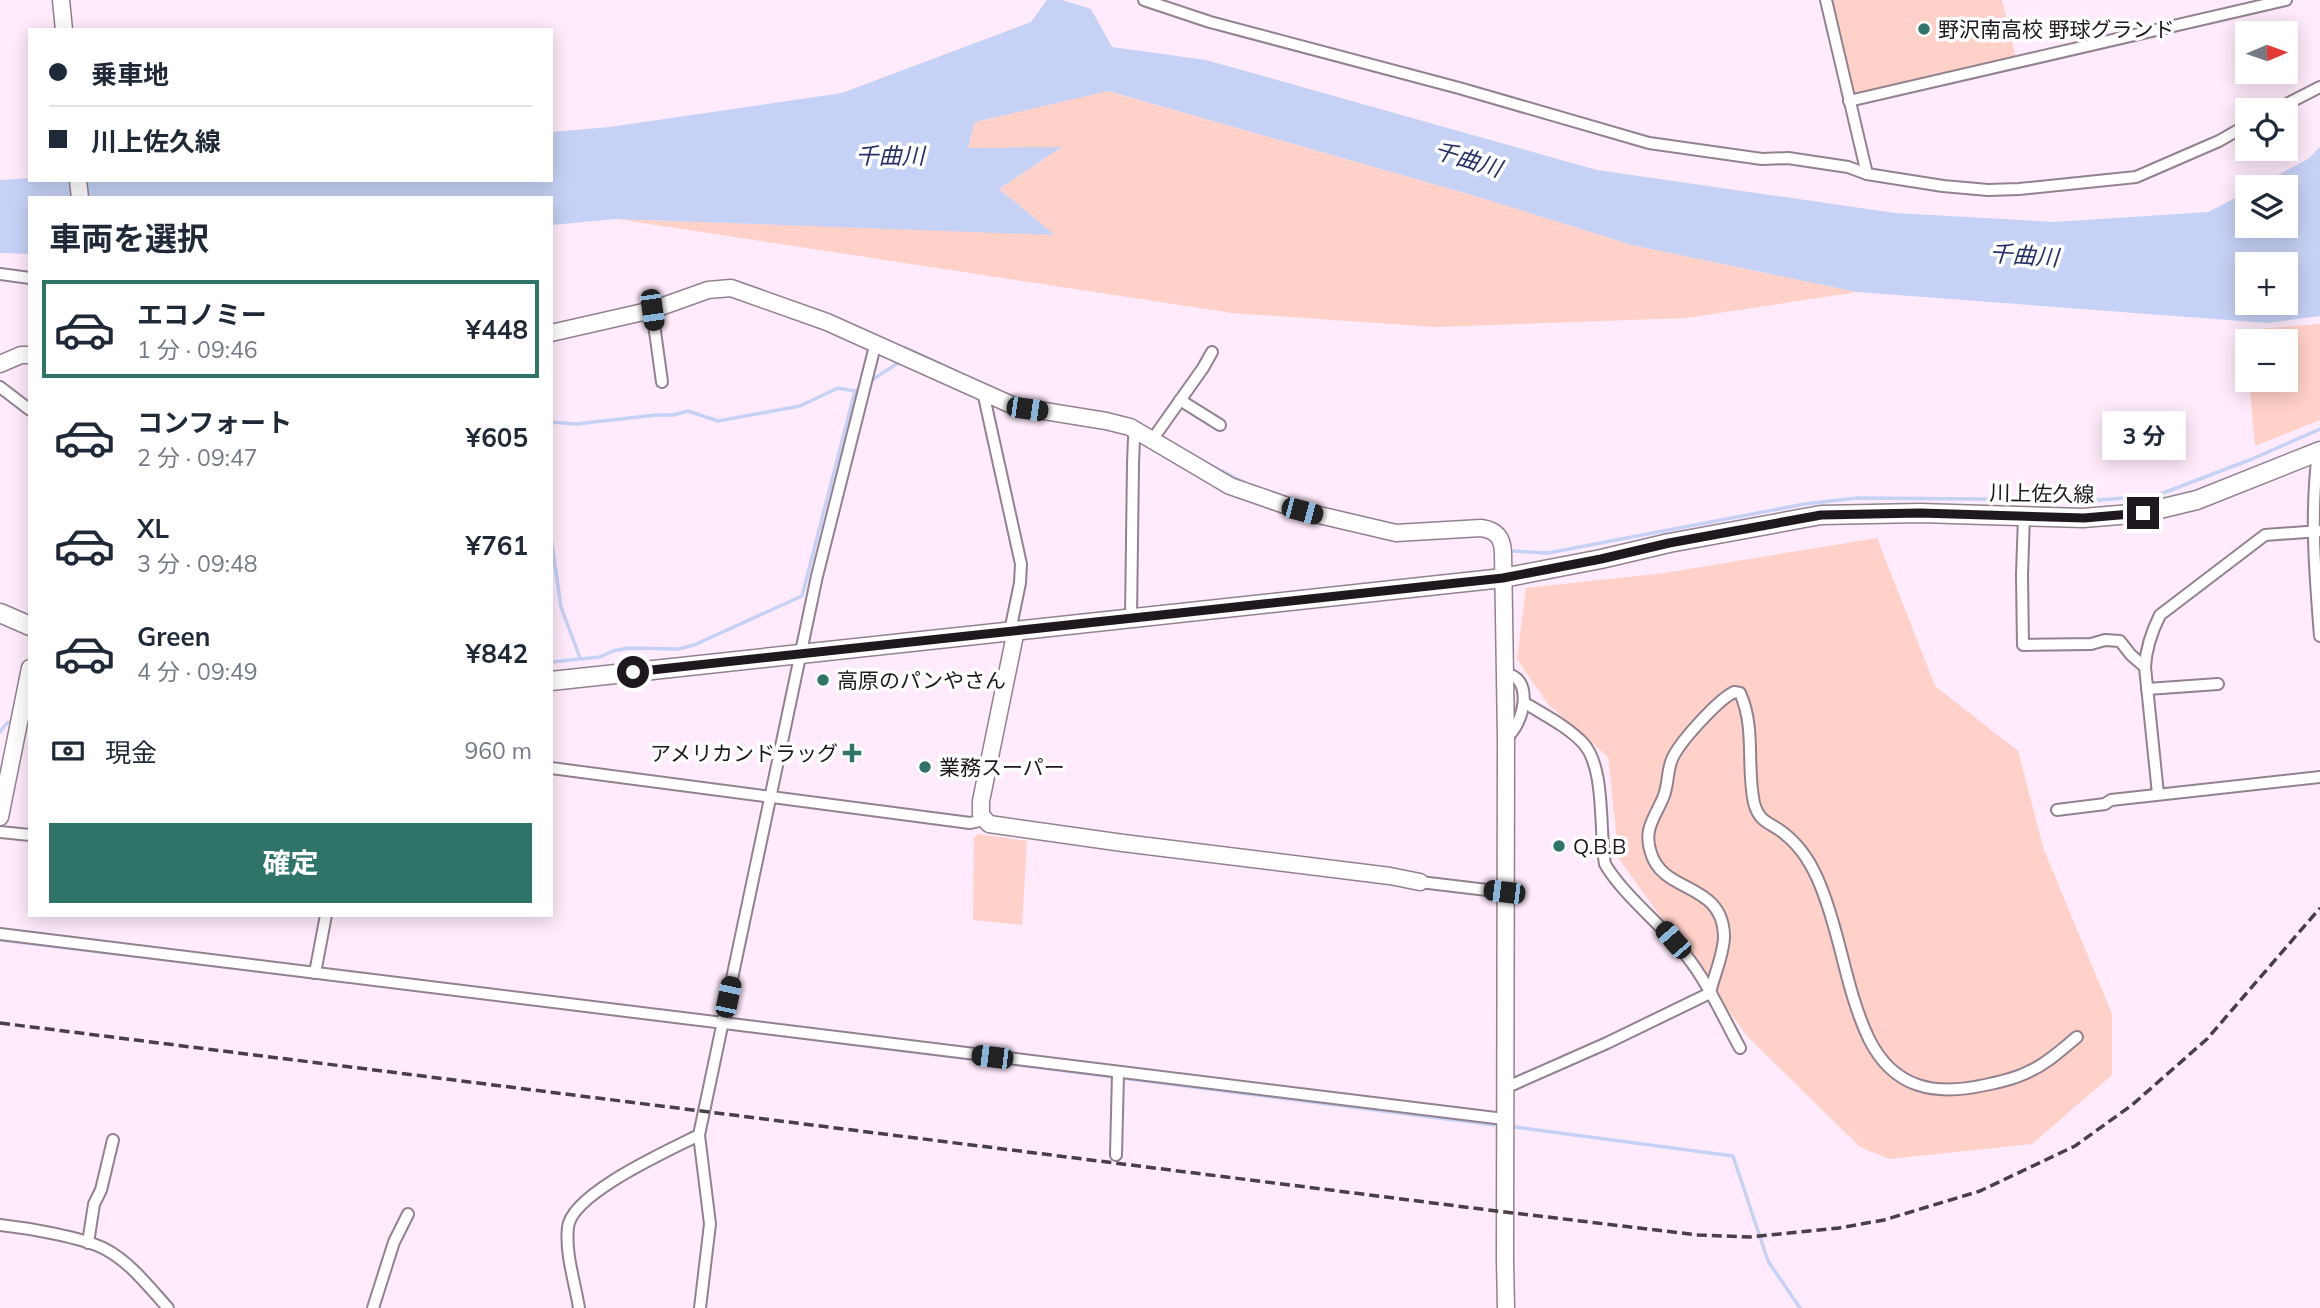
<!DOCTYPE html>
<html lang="ja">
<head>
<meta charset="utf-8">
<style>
  body { margin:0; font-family:Mulish,"Noto Sans JP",sans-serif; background:#f6f6f7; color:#1f2937; height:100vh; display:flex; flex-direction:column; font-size:26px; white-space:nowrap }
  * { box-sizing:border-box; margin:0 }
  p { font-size:23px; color:#747a83 }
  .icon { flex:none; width:38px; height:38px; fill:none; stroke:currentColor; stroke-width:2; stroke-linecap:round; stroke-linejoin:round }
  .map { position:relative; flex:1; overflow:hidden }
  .details { position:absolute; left:28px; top:196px; width:525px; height:721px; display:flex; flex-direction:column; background:#fff; border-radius:0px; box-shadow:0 4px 18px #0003 }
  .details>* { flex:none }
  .guide { position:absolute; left:28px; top:28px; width:525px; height:154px; border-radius:0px; box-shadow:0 4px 18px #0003; display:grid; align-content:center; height:154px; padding:0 21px; background:#fff }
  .needle { width:46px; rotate:88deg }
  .fabs { position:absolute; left:2235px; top:21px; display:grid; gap:14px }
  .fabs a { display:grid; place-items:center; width:63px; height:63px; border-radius:0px; background:#fff; box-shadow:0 4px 18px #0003; font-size:35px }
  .end { position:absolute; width:32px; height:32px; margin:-16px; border:9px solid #1f181e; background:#fff; box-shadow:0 0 0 4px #fff }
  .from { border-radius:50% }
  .bubble { position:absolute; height:49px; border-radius:0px; background:#fff; box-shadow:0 4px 18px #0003; font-size:23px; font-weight:700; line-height:49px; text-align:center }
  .car { position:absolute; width:21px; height:42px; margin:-21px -10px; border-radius:9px; box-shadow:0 0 5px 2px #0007; background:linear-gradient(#222 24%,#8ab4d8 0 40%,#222 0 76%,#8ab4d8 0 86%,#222 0) }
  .guide b { display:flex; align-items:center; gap:24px; height:66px; font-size:26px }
  .guide b+b { border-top:2px solid #e0e1e3 }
  .guide i { width:18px; height:18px; background:#1f2937 }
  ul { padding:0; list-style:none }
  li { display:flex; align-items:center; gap:21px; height:98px; margin:0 14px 10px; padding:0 7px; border:4px solid transparent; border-radius:0px }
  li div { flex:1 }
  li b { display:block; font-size:26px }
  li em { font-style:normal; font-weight:700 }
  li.on { border-color:#2e7469 }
  li>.icon { width:63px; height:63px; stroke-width:1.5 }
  h2 { padding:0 21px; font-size:32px; line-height:84px }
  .pay { display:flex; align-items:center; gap:18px; height:77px; padding:0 21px; font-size:26px }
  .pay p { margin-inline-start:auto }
  .cta { display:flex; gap:14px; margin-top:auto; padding:14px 21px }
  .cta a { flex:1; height:80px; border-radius:0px; background:#2e7469; color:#fff; font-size:28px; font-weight:700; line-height:80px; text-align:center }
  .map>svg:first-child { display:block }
  .green { fill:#ffd1c8 }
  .water { fill:#c6d1f6; fill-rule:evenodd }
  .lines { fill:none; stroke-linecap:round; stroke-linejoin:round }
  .stream { stroke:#c6d1f6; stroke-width:3.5 }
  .street-casing { stroke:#92818f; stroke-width:14 }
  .secondary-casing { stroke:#92818f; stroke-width:19 }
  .primary-casing { stroke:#92818f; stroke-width:21 }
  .street { stroke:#fff; stroke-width:10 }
  .secondary { stroke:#fff; stroke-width:16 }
  .primary { stroke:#fff; stroke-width:18 }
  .rail { stroke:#483f47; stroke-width:3.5; stroke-dasharray:10 5; stroke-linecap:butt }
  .route { stroke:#1f181e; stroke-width:9 }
  .poi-dot { fill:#2e7469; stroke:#fff; stroke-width:2.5 }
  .labels { text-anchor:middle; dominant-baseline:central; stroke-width:7; stroke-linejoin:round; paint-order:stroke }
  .poi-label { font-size:21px; fill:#1f181e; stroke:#fff; text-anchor:start }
  .street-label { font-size:21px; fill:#1f181e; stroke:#fff }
  .water-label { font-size:23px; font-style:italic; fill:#263067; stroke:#fff }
</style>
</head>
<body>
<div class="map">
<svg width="2320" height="1308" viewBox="0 0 2320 1308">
  <rect width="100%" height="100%" fill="#ffebfb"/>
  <g class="green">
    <polygon points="1832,0 2002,0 2016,58 1854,96"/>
    <polygon points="1107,91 1482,198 1632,245 1857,292 1686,318 1435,327 1232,313 617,219 1053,234 999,189 1061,148 967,148 975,122"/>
    <polygon points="2320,324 2320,420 2255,446 2249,380 2286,380 2286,341 2247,341 2247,362 2244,330"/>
    <polygon points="1877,538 1935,686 2018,751 2044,850 2112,1014 2112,1075 2032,1144 1890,1159 1860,1147 1747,1036 1619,859 1608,757 1548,704 1517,659 1526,588 1665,573"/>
    <polygon points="978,834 1027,841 1022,925 973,920 974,839"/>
  </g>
  <path class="water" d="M1047,0H1062L1091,9L1112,47L1206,60L1597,170L1895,213L2054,222L2208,212L2247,192V226H2286V187H2255L2308,159L2320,147V316L2268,323L1857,292L1632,245L1482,198L1108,91L975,122L968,148L1062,147L999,189L1055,235L617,219L551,225V198H30V254L0,253V180L30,178V180H551V132L610,127L842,93L1031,22ZM2247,264H2286V303H2247Z"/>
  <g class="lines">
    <g class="stream">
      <polyline points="905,351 906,348 956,371"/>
      <polyline points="869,382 901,361"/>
      <polyline points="1007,395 1023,400"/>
      <polyline points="1100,412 1126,419"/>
      <polyline points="551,422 576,424 656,415 673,415 688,411 718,421 800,406 838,388 855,391"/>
      <polyline points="1195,457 1247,484"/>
      <polyline points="551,537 561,607 580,658"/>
      <polyline points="1513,551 1548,553 1805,504 1857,498 2100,500 2158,495 2252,459 2320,429"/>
      <polyline points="551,662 600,657 613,651 628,648 678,649 694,645 802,596 855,391 863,386"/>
      <polyline points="0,732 7,723 15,721"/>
      <polyline points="0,940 332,980"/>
      <polyline points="739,1030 1494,1125"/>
      <polyline points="1514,1127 1733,1156 1768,1261 1800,1308"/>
    </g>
    <g class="street-casing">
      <g id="street">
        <polyline points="1144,0 1210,22 1459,88 1649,143 1762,159 1788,158 1848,167 1867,174 1943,186 1988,190 2019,189 2136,177 2219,141 2247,125"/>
        <polyline points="1826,0 1867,174"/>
        <polyline points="1849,101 2286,0"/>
        <polyline points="2275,110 2320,87"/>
        <polyline points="0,274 30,278"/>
        <polyline points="652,310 662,382"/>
        <polyline points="0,387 30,410"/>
        <polyline points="983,392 1021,564 1020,583 1010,631"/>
        <polyline points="1180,400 1220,425"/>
        <polyline points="1152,440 1203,368 1212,352"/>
        <path d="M2318,452C2310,516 2315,572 2320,636"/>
        <polyline points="2024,516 2022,575 2023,645 2091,644 2105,640 2120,641 2131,655 2145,667"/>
        <polyline points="1131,618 1133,464 1134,438 1138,432"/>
        <path d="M1505,674C1535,676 1524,725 1506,738"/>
        <polyline points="2147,689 2218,684"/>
        <path d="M1525,703C1544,715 1567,726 1583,743C1606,768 1599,831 1605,864C1623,895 1662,925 1685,954C1707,981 1723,1017 1740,1048"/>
        <polyline points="551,768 970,823 984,820"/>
        <path d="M2158,794L2145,667C2146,648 2152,631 2160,615L2265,535L2320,531"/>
        <polyline points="2057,810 2105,804 2111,800 2320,777"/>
        <polyline points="0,832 30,835"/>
        <polyline points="1420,882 1504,892"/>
        <polyline points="0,934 1504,1119"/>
        <polyline points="315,973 326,915"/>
        <path d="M1505,1088L1607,1043L1710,993C1714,975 1724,954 1724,936C1723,882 1663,894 1651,853C1643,830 1654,819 1663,798C1668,787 1667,774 1671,762C1676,745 1718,700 1734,692L1740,693C1756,728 1746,766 1754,803C1760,825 1772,822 1786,835C1802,848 1814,869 1821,887C1841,936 1846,991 1869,1039C1894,1089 1935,1096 1985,1085C2000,1082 2017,1078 2030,1071C2048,1063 2062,1049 2077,1037"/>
        <polyline points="1116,1155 1118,1073"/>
        <path d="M0,1225C27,1228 82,1237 105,1249C130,1262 149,1287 168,1308"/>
        <polyline points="88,1243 94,1204 101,1190 113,1140"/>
        <polyline points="373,1308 394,1242 408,1214"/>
        <path d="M579,1308C575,1282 565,1254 568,1227C572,1193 670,1150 699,1135"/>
        <polyline points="700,1308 710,1224 699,1135 817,576 876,342"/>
      </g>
    </g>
    <g class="secondary-casing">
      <g id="secondary">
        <polyline points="61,0 64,30"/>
        <polyline points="78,180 80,198"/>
        <path d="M551,333L652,310L708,290L731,288L827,322L1014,406L1106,421L1130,427L1230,486L1302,511L1396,533L1481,528C1497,530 1503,539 1503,554L1506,738L1505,1259L1506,1308"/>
        <polyline points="0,364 21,355 30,355"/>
        <polyline points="1016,630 981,801 981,815 989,824 1123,843 1390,876 1420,882"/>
        <polyline points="0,817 30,668"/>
      </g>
    </g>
    <g class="primary-casing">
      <g id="primary">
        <polyline points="0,613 30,626"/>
        <polyline points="551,681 1503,578 1601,559 1669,543 1821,515 1920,513 2083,518 2143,513 2197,500 2320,451"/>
      </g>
    </g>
    <use href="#street" class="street"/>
    <use href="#secondary" class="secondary"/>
    <use href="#primary" class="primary"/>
    <polyline class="rail" points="0,1023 1505,1212 1698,1235 1750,1237 1839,1228 1884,1220 1980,1191 2075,1146 2132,1105 2207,1039 2320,908"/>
  </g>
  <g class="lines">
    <polyline class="route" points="633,672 1503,578 1601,559 1669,543 1821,515 1920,513 2084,518 2143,513"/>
  </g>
  <g class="poi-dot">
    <circle cx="1924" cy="29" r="7"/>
    <circle cx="823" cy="680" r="7"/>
    <path d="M848.5 742.5h7v7h7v7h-7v7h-7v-7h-7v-7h7z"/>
    <circle cx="925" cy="767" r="7"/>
    <circle cx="1559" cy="846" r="7"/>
  </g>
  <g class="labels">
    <g class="poi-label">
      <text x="1938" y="29">野沢南高校 野球グランド</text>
      <text x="837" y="680">高原のパンやさん</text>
      <text x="838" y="753" text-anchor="end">アメリカンドラッグ</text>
      <text x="939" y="767">業務スーパー</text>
      <text x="1573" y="846">Q.B.B</text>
    </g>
    <g class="street-label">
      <text transform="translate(2042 493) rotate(1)">川上佐久線</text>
    </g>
    <g class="water-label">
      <text x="890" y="155">千曲川</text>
      <text transform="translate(1468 159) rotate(17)">千曲川</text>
      <text transform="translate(2024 255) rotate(4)">千曲川</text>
    </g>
  </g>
</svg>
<div class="fabs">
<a><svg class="needle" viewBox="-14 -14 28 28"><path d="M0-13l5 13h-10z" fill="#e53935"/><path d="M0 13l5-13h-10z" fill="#747a83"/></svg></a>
<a><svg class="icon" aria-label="locate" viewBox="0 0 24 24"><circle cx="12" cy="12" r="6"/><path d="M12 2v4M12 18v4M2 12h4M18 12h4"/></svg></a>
<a><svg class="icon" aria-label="layers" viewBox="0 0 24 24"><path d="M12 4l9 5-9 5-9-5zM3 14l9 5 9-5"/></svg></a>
<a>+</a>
<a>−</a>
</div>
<i class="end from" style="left:633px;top:672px"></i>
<i class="end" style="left:2143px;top:513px"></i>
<div class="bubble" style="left:2102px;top:411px;width:84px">3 分</div>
<i class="car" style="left:652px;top:310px;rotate:172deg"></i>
<i class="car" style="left:1027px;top:409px;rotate:98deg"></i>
<i class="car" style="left:1302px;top:511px;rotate:105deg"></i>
<i class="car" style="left:1504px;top:892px;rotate:277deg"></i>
<i class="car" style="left:1673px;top:940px;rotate:319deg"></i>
<i class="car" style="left:728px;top:997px;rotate:12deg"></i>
<i class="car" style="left:992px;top:1057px;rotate:277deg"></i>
<div class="guide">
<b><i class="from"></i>乗車地</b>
<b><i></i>川上佐久線</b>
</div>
<section class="details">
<h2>車両を選択</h2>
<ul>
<li class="on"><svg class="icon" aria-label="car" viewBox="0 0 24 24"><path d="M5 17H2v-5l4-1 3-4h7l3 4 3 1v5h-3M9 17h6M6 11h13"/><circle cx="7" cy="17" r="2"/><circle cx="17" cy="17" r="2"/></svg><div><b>エコノミー</b><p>1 分 · 09:46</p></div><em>¥448</em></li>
<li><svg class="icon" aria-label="car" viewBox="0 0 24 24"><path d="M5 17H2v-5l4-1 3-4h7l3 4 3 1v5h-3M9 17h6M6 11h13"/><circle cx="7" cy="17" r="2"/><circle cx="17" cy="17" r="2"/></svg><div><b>コンフォート</b><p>2 分 · 09:47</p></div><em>¥605</em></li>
<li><svg class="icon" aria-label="car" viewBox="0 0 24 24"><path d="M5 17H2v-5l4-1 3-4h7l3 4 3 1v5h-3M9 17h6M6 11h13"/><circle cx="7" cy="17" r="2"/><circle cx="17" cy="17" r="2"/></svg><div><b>XL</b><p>3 分 · 09:48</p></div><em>¥761</em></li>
<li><svg class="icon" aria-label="car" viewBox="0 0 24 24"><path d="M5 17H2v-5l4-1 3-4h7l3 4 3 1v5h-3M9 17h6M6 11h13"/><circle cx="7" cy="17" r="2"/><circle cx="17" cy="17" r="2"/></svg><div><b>Green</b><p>4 分 · 09:49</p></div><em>¥842</em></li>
</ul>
<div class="pay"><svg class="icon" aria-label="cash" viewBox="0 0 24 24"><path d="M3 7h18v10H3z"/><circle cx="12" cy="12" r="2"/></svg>現金<p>960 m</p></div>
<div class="cta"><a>確定</a></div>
</section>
</div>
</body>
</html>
